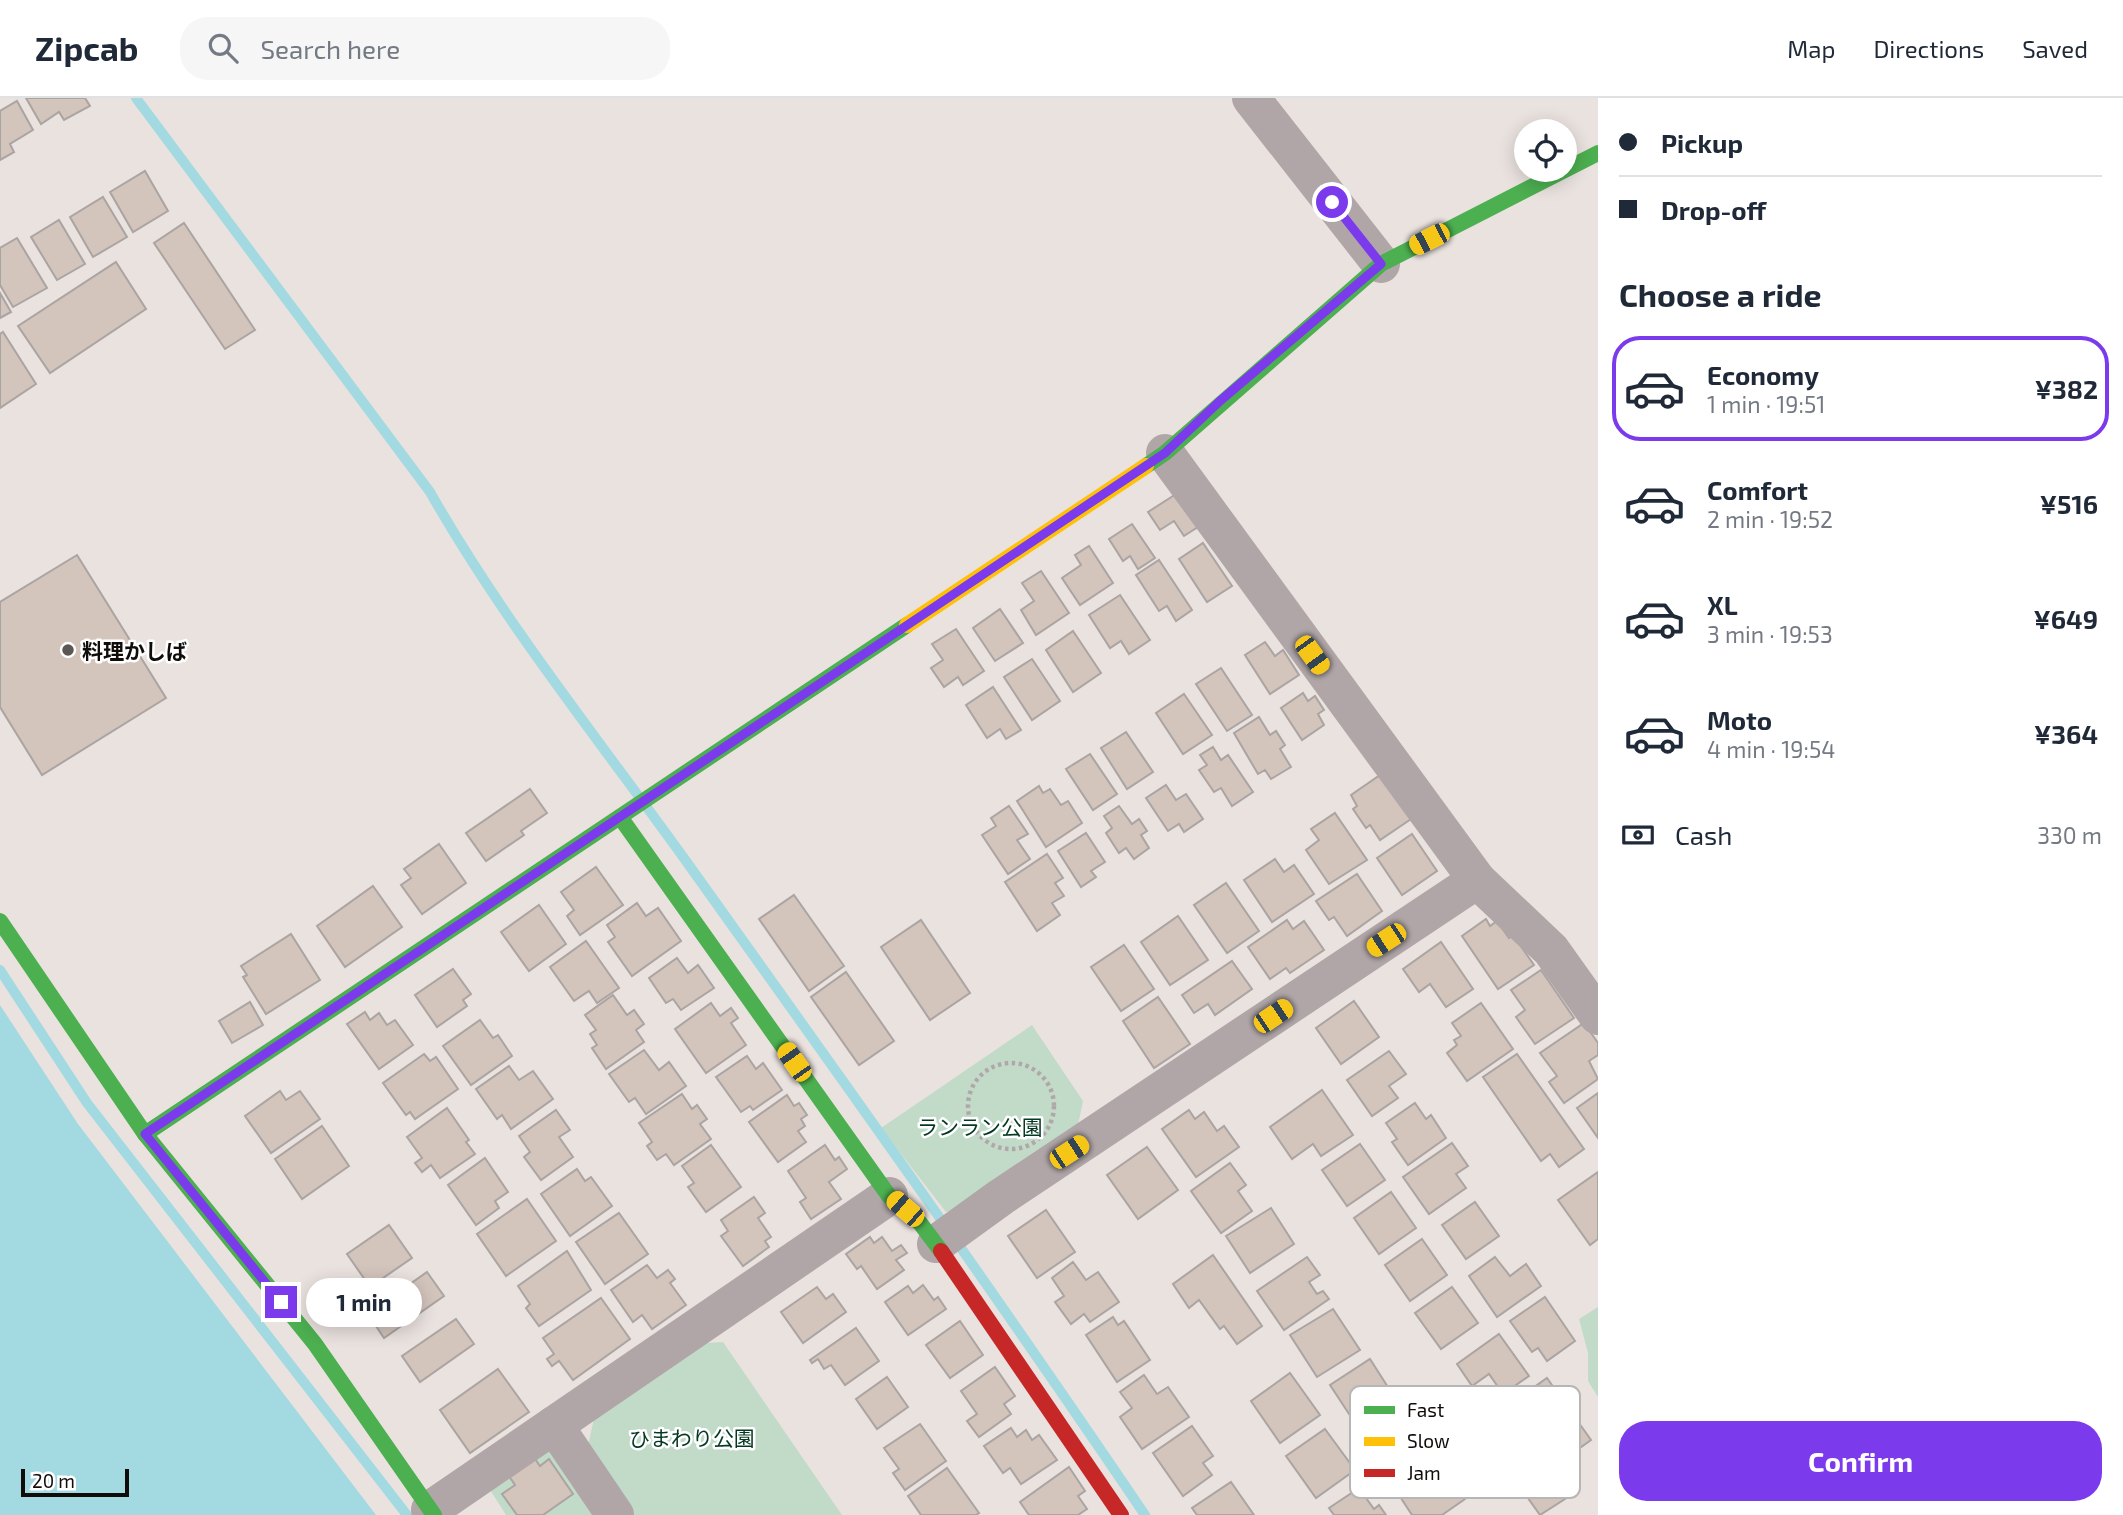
<!DOCTYPE html>
<html lang="en">
<head>
<meta charset="utf-8">
<style>
  body { margin:0; font-family:"Exo 2","Noto Sans JP",sans-serif; background:#f6f6f7; color:#1f2937; height:100vh; display:flex; flex-direction:column; font-size:26px; white-space:nowrap }
  * { box-sizing:border-box; margin:0 }
  p { font-size:23px; color:#747a83 }
  .icon { flex:none; width:38px; height:38px; fill:none; stroke:currentColor; stroke-width:2; stroke-linecap:round; stroke-linejoin:round }
  .map { position:relative; flex:1; overflow:hidden }
  .drawer { display:flex; flex-direction:column; background:#fff; width:525px }
  .drawer>* { flex:none }
  .top-card { display:grid; align-content:center; height:154px; padding:0 21px; background:#fff }
  .controls { position:absolute; left:1514px; top:21px; display:grid; gap:14px }
  .controls a { display:grid; place-items:center; width:63px; height:63px; border-radius:50%; background:#fff; box-shadow:0 4px 18px #0003; font-size:35px }
  .scale { position:absolute; left:21px; bottom:18px; width:108px; box-sizing:border-box; padding-left:7px; border:4px solid #100c0a; border-top:0; font-size:19px; line-height:24px; white-space:nowrap; color:#100c0a; -webkit-text-stroke:5px #fff; paint-order:stroke }
  .end { position:absolute; width:32px; height:32px; margin:-16px; border:9px solid #7c3aed; background:#fff; box-shadow:0 0 0 4px #fff }
  .from { border-radius:50% }
  .bubble { position:absolute; height:49px; border-radius:24px; background:#fff; box-shadow:0 4px 18px #0003; font-size:23px; font-weight:700; line-height:49px; text-align:center }
  .car { position:absolute; width:21px; height:42px; margin:-21px -10px; border-radius:9px; box-shadow:0 0 5px 2px #0007; background:linear-gradient(#f5c518 24%,#345 0 40%,#f5c518 0 76%,#345 0 86%,#f5c518 0) }
  .top-card b { display:flex; align-items:center; gap:24px; height:66px; font-size:26px }
  .top-card b+b { border-top:2px solid #e0e1e3 }
  .top-card i { width:18px; height:18px; background:#1f2937 }
  ul { padding:0; list-style:none }
  li { display:flex; align-items:center; gap:21px; height:105px; margin:0 14px 10px; padding:0 7px; border:4px solid transparent; border-radius:28px }
  li div { flex:1 }
  li b { display:block; font-size:26px }
  li em { font-style:normal; font-weight:700 }
  li.on { border-color:#7c3aed }
  li>.icon { width:63px; height:63px; stroke-width:1.5 }
  h2 { padding:0 21px; font-size:32px; line-height:84px }
  .pay { display:flex; align-items:center; gap:18px; height:77px; padding:0 21px; font-size:26px }
  .pay p { margin-inline-start:auto }
  .primary-button { display:flex; gap:14px; margin-top:auto; padding:14px 21px }
  .primary-button a { flex:1; height:80px; border-radius:28px; background:#7c3aed; color:#fff; font-size:28px; font-weight:700; line-height:80px; text-align:center }
  header { display:flex; align-items:center; gap:42px; box-sizing:border-box; height:98px; padding:0 35px; background:#fff; border-bottom:2px solid #e0e1e3 }
  header strong { font-size:33px }
  nav { display:flex; gap:38px; margin-inline-start:auto; font-size:24px }
  .search { width:490px; height:63px; background:#f6f6f7; display:flex; align-items:center; gap:18px; box-sizing:border-box; padding:0 24px; border-radius:28px; color:#747a83; font-size:26px }
  main { display:flex; flex:1; min-height:0 }
  .map>svg:first-child { display:block }
  .green { fill:#c2dbc9 }
  .water { fill:#a3d9e1 }
  .lines { fill:none; stroke-linecap:round; stroke-linejoin:round }
  .stream { stroke:#a3d9e1; stroke-width:10 }
  .building { fill:#d3c4bc; stroke:#aaa4a2; stroke-width:2 }
  .path { stroke:#b0a8a8; stroke-width:4.5; stroke-dasharray:3.5 3.5; stroke-linecap:butt }
  .street { stroke:#b0a6a8; stroke-width:38 }
  .fast { stroke:#4caf50; stroke-width:16 }
  .slow { stroke:#ffc107; stroke-width:16 }
  .jam { stroke:#c62828; stroke-width:16 }
  .route { stroke:#7c3aed; stroke-width:9 }
  .poi-dot { fill:#5c5754; stroke:#fff; stroke-width:2.5 }
  .labels { text-anchor:middle; dominant-baseline:central; stroke-width:5; stroke-linejoin:round; paint-order:stroke }
  .poi-label { font-size:21px; font-weight:bold; fill:#100c0a; stroke:#fff; text-anchor:start }
  .park-label { font-size:21px; fill:#043822; stroke:#fff }
  .key { fill:#fff; stroke:#b7b6b6; stroke-width:2 }
  .key-label { font-size:19px; fill:#100c0a }
</style>
</head>
<body>
<header>
<strong>Zipcab</strong>
<div class="search"><svg class="icon" aria-label="search" viewBox="0 0 24 24"><circle cx="10" cy="10" r="6"/><path d="M15 15l6 6"/></svg>Search here</div>
<nav><a>Map</a><a>Directions</a><a>Saved</a></nav>
</header>
<main>
<div class="map">
<svg width="1598" height="1417" viewBox="0 0 1598 1417">
  <rect width="100%" height="100%" fill="#eae2de"/>
  <g class="green">
    <polygon points="1032,927 1083,1003 1078,1027 955,1112 946,1114 881,1030"/>
    <polygon points="1598,1209 1598,1299 1588,1283 1588,1255 1579,1221"/>
    <polygon points="723,1244 842,1417 634,1417 588,1348 596,1311 690,1246"/>
    <polygon points="549,1339 600,1417 506,1417 482,1379"/>
  </g>
  <polygon class="water" points="0,907 78,1026 376,1417 0,1417"/>
  <g class="lines">
    <g class="stream">
      <path d="M136,0L430,394C505,526 603,647 691,770C844,984 997,1198 1145,1417"/>
      <polyline points="0,872 87,1005 407,1417"/>
    </g>
  </g>
  <g class="building">
    <polygon points="26,0 85,0 90,8 64,22 59,14 41,26"/>
    <polygon points="17,3 33,32 10,46 14,54 0,62 0,13"/>
    <polygon points="145,73 168,113 133,134 110,94"/>
    <polygon points="103,99 127,139 93,159 70,119"/>
    <polygon points="59,122 85,166 57,182 31,139"/>
    <polygon points="184,125 255,232 225,251 154,145"/>
    <polygon points="17,140 47,190 13,209 0,187 0,150"/>
    <polygon points="116,164 146,211 50,275 18,228"/>
    <polygon points="0,195 11,214 0,220"/>
    <polygon points="3,234 36,286 0,310 0,236"/>
    <polygon points="1176,396 1198,429 1184,438 1174,423 1160,432 1148,414"/>
    <polygon points="1132,426 1155,460 1138,471 1130,458 1123,463 1109,441"/>
    <polygon points="1203,445 1232,488 1207,504 1179,461"/>
    <polygon points="1089,448 1113,485 1080,507 1062,480 1081,467 1075,457"/>
    <polygon points="77,457 166,600 42,677 0,609 0,504"/>
    <polygon points="1159,462 1192,512 1176,523 1167,508 1159,513 1136,477"/>
    <polygon points="1041,473 1069,515 1036,537 1021,512 1034,503 1022,485"/>
    <polygon points="1120,497 1150,542 1129,556 1121,543 1110,550 1089,517"/>
    <polygon points="1000,511 1023,545 995,563 973,530"/>
    <polygon points="956,531 984,573 963,587 958,579 944,589 931,570 943,562 932,546"/>
    <polygon points="1073,533 1101,575 1073,594 1046,552"/>
    <polygon points="1265,544 1275,558 1283,552 1299,577 1270,596 1245,557"/>
    <polygon points="1032,561 1060,603 1032,622 1004,579"/>
    <polygon points="1221,570 1252,617 1227,633 1196,586"/>
    <polygon points="993,589 1021,632 1006,641 1000,631 987,640 966,607"/>
    <polygon points="1303,595 1308,603 1315,598 1324,612 1318,616 1324,627 1302,642 1281,610"/>
    <polygon points="1184,596 1212,637 1183,656 1156,615"/>
    <polygon points="1259,619 1270,637 1276,633 1285,647 1280,651 1291,669 1271,681 1265,672 1258,676 1234,635"/>
    <polygon points="1126,634 1153,674 1127,691 1101,650"/>
    <polygon points="1213,649 1221,662 1228,657 1253,694 1232,708 1221,690 1214,694 1199,672 1207,667 1200,657"/>
    <polygon points="1090,656 1117,696 1093,712 1066,671"/>
    <polygon points="1383,675 1414,719 1380,742 1370,727 1366,730 1353,711 1357,708 1351,697"/>
    <polygon points="1166,687 1176,702 1186,696 1203,721 1184,734 1179,726 1168,733 1146,700"/>
    <polygon points="1039,688 1043,695 1050,691 1061,707 1068,703 1082,725 1046,749 1017,703"/>
    <polygon points="530,691 547,715 521,733 524,737 486,763 466,735"/>
    <polygon points="1009,708 1028,736 1017,742 1030,761 1008,776 982,737 996,728 991,720"/>
    <polygon points="1119,708 1132,726 1139,721 1147,733 1141,737 1149,750 1134,761 1126,750 1119,755 1106,735 1112,730 1104,718"/>
    <polygon points="1335,715 1367,762 1329,786 1306,752 1319,742 1311,731"/>
    <polygon points="1086,735 1105,764 1091,773 1096,779 1081,789 1058,753"/>
    <polygon points="1412,736 1437,773 1402,797 1377,760"/>
    <polygon points="439,746 466,785 422,816 401,787 411,780 404,771"/>
    <polygon points="1047,756 1063,780 1055,785 1064,798 1052,805 1060,817 1037,833 1005,784"/>
    <polygon points="1275,761 1284,774 1294,767 1314,796 1272,824 1244,782"/>
    <polygon points="596,769 623,807 580,837 567,818 574,812 561,794"/>
    <polygon points="1357,776 1382,813 1347,838 1334,819 1329,822 1316,803"/>
    <polygon points="1226,785 1259,833 1227,855 1194,807"/>
    <polygon points="373,788 402,829 345,869 317,828"/>
    <polygon points="794,797 844,868 809,893 759,821"/>
    <polygon points="637,805 646,818 658,810 681,843 632,878 608,844 615,839 607,827"/>
    <polygon points="539,807 566,846 529,873 501,834"/>
    <polygon points="1178,818 1208,862 1170,887 1141,844"/>
    <polygon points="1486,821 1490,828 1497,823 1509,840 1513,837 1534,867 1498,891 1462,838"/>
    <polygon points="921,822 970,895 930,922 881,849"/>
    <polygon points="1287,822 1293,831 1304,823 1324,852 1290,875 1286,870 1270,881 1248,849"/>
    <polygon points="291,836 320,882 266,916 243,879 247,877 241,868"/>
    <polygon points="586,843 619,890 597,905 589,893 574,903 550,869"/>
    <polygon points="1441,844 1473,891 1446,909 1430,886 1419,894 1403,871"/>
    <polygon points="1124,847 1154,891 1121,913 1091,869"/>
    <polygon points="677,860 688,875 698,867 714,890 681,912 673,901 666,905 649,880"/>
    <polygon points="1232,863 1252,891 1215,917 1208,906 1194,915 1182,897"/>
    <polygon points="453,871 471,896 463,902 467,908 437,929 415,897"/>
    <polygon points="1541,872 1574,920 1535,946 1516,919 1525,912 1511,892"/>
    <polygon points="846,874 894,943 859,967 811,899"/>
    <polygon points="613,897 627,917 634,912 644,926 636,932 644,944 606,971 592,950 597,947 590,936 596,932 585,917"/>
    <polygon points="1158,899 1190,946 1154,970 1123,923"/>
    <polygon points="1354,903 1379,939 1341,966 1316,930"/>
    <polygon points="250,904 263,927 232,945 219,923"/>
    <polygon points="711,905 720,918 731,910 738,920 731,925 746,947 706,975 675,931"/>
    <polygon points="1481,905 1513,951 1467,983 1447,955 1457,947 1454,942 1461,938 1452,925"/>
    <polygon points="365,914 370,922 379,915 387,927 395,922 413,947 379,971 347,926"/>
    <polygon points="480,922 493,940 498,937 512,958 471,987 443,948"/>
    <polygon points="1584,925 1598,945 1598,957 1589,963 1598,981 1564,1005 1549,984 1557,978 1540,955"/>
    <polygon points="644,952 659,972 669,964 686,988 646,1016 635,1000 629,1004 609,976"/>
    <polygon points="1389,953 1406,976 1389,988 1398,1000 1372,1018 1347,982"/>
    <polygon points="424,956 430,963 436,959 458,991 415,1021 410,1014 406,1017 383,985"/>
    <polygon points="1517,956 1584,1051 1559,1069 1550,1056 1541,1063 1483,979"/>
    <polygon points="747,958 756,971 763,965 782,992 753,1012 750,1008 741,1014 716,979"/>
    <polygon points="509,968 519,982 533,973 553,1001 511,1031 502,1017 497,1021 476,991"/>
    <polygon points="1322,992 1353,1037 1321,1058 1313,1046 1292,1061 1270,1029"/>
    <polygon points="280,993 286,1002 300,993 320,1021 271,1055 245,1018"/>
    <polygon points="1598,995 1598,1040 1577,1010"/>
    <polygon points="682,996 692,1011 697,1007 707,1021 700,1026 711,1041 674,1067 666,1056 657,1062 647,1048 652,1044 639,1025"/>
    <polygon points="787,997 794,1008 799,1005 807,1017 801,1021 805,1028 798,1033 806,1044 778,1064 749,1024"/>
    <polygon points="1415,1005 1426,1021 1431,1017 1446,1040 1408,1067 1392,1044 1397,1041 1386,1025"/>
    <polygon points="447,1010 469,1042 466,1044 475,1056 440,1080 431,1067 422,1074 415,1065 422,1060 407,1039"/>
    <polygon points="556,1012 570,1032 559,1039 573,1059 541,1082 524,1059 530,1054 519,1038"/>
    <polygon points="1189,1012 1195,1021 1204,1014 1217,1033 1224,1028 1239,1049 1196,1079 1162,1031"/>
    <polygon points="322,1028 349,1068 302,1101 275,1061"/>
    <polygon points="1452,1045 1468,1068 1456,1076 1466,1090 1429,1116 1403,1079"/>
    <polygon points="1360,1046 1385,1082 1347,1108 1322,1072"/>
    <polygon points="711,1047 741,1089 706,1114 688,1089 694,1085 682,1068"/>
    <polygon points="825,1047 835,1062 839,1059 847,1071 829,1084 841,1101 811,1121 800,1104 806,1100 788,1073"/>
    <polygon points="1147,1049 1178,1092 1138,1121 1107,1077"/>
    <polygon points="485,1060 508,1094 495,1103 499,1110 476,1127 448,1087"/>
    <polygon points="1230,1065 1246,1087 1238,1093 1252,1113 1221,1135 1191,1093"/>
    <polygon points="577,1071 585,1083 591,1079 612,1108 570,1138 541,1096"/>
    <polygon points="1598,1074 1598,1141 1590,1147 1558,1102"/>
    <polygon points="1391,1094 1416,1130 1379,1156 1354,1120"/>
    <polygon points="754,1099 765,1115 758,1120 771,1139 765,1143 769,1149 743,1168 721,1138 728,1133 721,1122"/>
    <polygon points="527,1101 556,1143 506,1178 477,1136"/>
    <polygon points="1475,1104 1499,1138 1466,1161 1442,1127"/>
    <polygon points="1271,1110 1294,1146 1250,1175 1226,1138"/>
    <polygon points="1046,1112 1075,1154 1037,1180 1008,1138"/>
    <polygon points="619,1115 648,1156 605,1186 576,1144"/>
    <polygon points="389,1127 412,1160 370,1189 347,1156"/>
    <polygon points="870,1139 874,1145 882,1139 892,1153 901,1147 907,1155 896,1162 904,1172 877,1191 861,1168 857,1171 846,1156"/>
    <polygon points="1422,1141 1447,1177 1410,1203 1385,1167"/>
    <polygon points="567,1153 591,1192 539,1228 526,1210 530,1206 518,1188"/>
    <polygon points="1213,1157 1262,1228 1237,1246 1224,1228 1220,1231 1199,1202 1189,1210 1173,1186"/>
    <polygon points="1307,1159 1320,1177 1309,1184 1317,1196 1323,1193 1329,1201 1284,1232 1257,1193"/>
    <polygon points="1495,1159 1510,1178 1526,1166 1541,1188 1497,1219 1469,1178"/>
    <polygon points="1073,1164 1086,1182 1098,1174 1119,1204 1090,1224 1084,1216 1071,1226 1055,1204 1064,1198 1052,1180"/>
    <polygon points="647,1167 657,1180 668,1172 675,1181 670,1185 686,1207 652,1231 642,1217 633,1224 611,1192"/>
    <polygon points="427,1174 444,1198 384,1240 368,1216"/>
    <polygon points="923,1187 934,1202 938,1199 946,1211 908,1237 885,1204 908,1188 913,1195"/>
    <polygon points="817,1189 826,1201 833,1196 846,1214 803,1245 781,1214"/>
    <polygon points="1452,1189 1478,1225 1441,1251 1415,1215"/>
    <polygon points="1545,1199 1575,1243 1547,1263 1538,1250 1532,1254 1510,1223"/>
    <polygon points="601,1200 630,1241 573,1282 559,1263 552,1268 547,1261 554,1256 543,1240"/>
    <polygon points="1333,1211 1360,1252 1317,1279 1290,1237"/>
    <polygon points="1113,1219 1118,1227 1124,1223 1150,1262 1117,1284 1086,1237"/>
    <polygon points="456,1221 474,1246 420,1284 402,1258"/>
    <polygon points="960,1223 983,1257 950,1280 926,1247"/>
    <polygon points="856,1230 879,1263 845,1287 831,1267 824,1271 818,1261 812,1265 810,1262"/>
    <polygon points="1499,1236 1529,1278 1503,1296 1489,1276 1472,1288 1457,1266"/>
    <polygon points="1370,1261 1393,1297 1353,1322 1330,1287"/>
    <polygon points="995,1269 1015,1298 1004,1306 1011,1316 979,1339 967,1323 977,1316 961,1293"/>
    <polygon points="498,1271 529,1314 470,1355 440,1312"/>
    <polygon points="1290,1275 1320,1317 1280,1345 1251,1303"/>
    <polygon points="1144,1277 1157,1296 1168,1289 1189,1319 1142,1351 1120,1319 1132,1310 1120,1294"/>
    <polygon points="887,1279 908,1309 877,1331 856,1301"/>
    <polygon points="1547,1280 1591,1342 1563,1362 1520,1299"/>
    <polygon points="920,1326 946,1363 905,1392 893,1375 899,1371 884,1350"/>
    <polygon points="1192,1328 1213,1358 1203,1365 1212,1377 1183,1398 1153,1355"/>
    <polygon points="1011,1330 1017,1339 1026,1332 1032,1342 1039,1337 1057,1362 1021,1386 1010,1370 1003,1375 984,1348"/>
    <polygon points="1325,1331 1355,1372 1316,1400 1286,1358"/>
    <polygon points="528,1351 540,1368 549,1361 573,1396 543,1417 517,1417 502,1396 515,1387 503,1369"/>
    <polygon points="1551,1352 1579,1392 1540,1417 1513,1379"/>
    <polygon points="1431,1366 1440,1380 1447,1375 1465,1401 1442,1417 1412,1417 1395,1391"/>
    <polygon points="1069,1369 1085,1393 1078,1398 1087,1411 1078,1417 1029,1417 1020,1404"/>
    <polygon points="947,1370 979,1415 976,1417 921,1417 908,1398"/>
    <polygon points="1231,1384 1254,1417 1197,1417 1192,1410"/>
    <polygon points="1359,1390 1374,1411 1379,1407 1386,1417 1334,1417 1329,1410"/>
  </g>
  <g class="lines">
    <circle class="path" cx="1011" cy="1008" r="43"/>
    <g class="street">
      <polyline points="1251,0 1381,166"/>
      <polyline points="1165,355 1477,782 1551,852 1598,918"/>
      <polyline points="936,1146 1001,1099 1477,782"/>
      <polyline points="554,1327 615,1417"/>
      <polyline points="430,1412 889,1098"/>
    </g>
    <g class="fast">
      <polyline points="1146,368 1165,355 1381,166 1598,55"/>
      <polyline points="620,719 889,1098 920,1125 941,1153"/>
      <polyline points="0,823 145,1036 315,1246 434,1417"/>
      <polyline points="145,1036 907,527"/>
    </g>
    <polyline class="slow" points="907,527 1146,368"/>
    <polyline class="jam" points="941,1153 1121,1417"/>
  </g>
  <g class="lines">
    <polyline class="route" points="281,1204 145,1036 1165,355 1220,303 1381,166 1332,104"/>
  </g>
  <circle class="poi-dot" cx="68" cy="552" r="7"/>
  <g class="labels">
    <g class="poi-label">
      <text x="82" y="552">料理かしば</text>
    </g>
    <g class="park-label">
      <text x="980" y="1028">ランラン公園</text>
      <text x="692" y="1339">ひまわり公園</text>
    </g>
  </g>
  <rect x="1350" y="1288" width="230" height="112" rx="10" class="key"/>
  <rect x="1364" y="1308" width="31" height="8" fill="#4caf50"/>
  <rect x="1364" y="1339" width="31" height="9" fill="#ffc107"/>
  <rect x="1364" y="1371" width="31" height="8" fill="#c62828"/>
  <g class="key-label">
    <text x="1407" y="1319">Fast</text>
    <text x="1407" y="1350">Slow</text>
    <text x="1407" y="1382">Jam</text>
  </g>
</svg>
<div class="controls">
<a><svg class="icon" aria-label="locate" viewBox="0 0 24 24"><circle cx="12" cy="12" r="6"/><path d="M12 2v4M12 18v4M2 12h4M18 12h4"/></svg></a>
</div>
<div class="scale">20 m</div>
<i class="end from" style="left:1332px;top:104px"></i>
<i class="end" style="left:281px;top:1204px"></i>
<div class="bubble" style="left:306px;top:1180px;width:116px">1 min</div>
<i class="car" style="left:1429px;top:141px;rotate:243deg"></i>
<i class="car" style="left:1312px;top:557px;rotate:144deg"></i>
<i class="car" style="left:1386px;top:842px;rotate:237deg"></i>
<i class="car" style="left:1273px;top:918px;rotate:56deg"></i>
<i class="car" style="left:794px;top:964px;rotate:325deg"></i>
<i class="car" style="left:1069px;top:1054px;rotate:57deg"></i>
<i class="car" style="left:905px;top:1111px;rotate:311deg"></i>
</div>
<section class="drawer">
<div class="top-card">
<b><i class="from"></i>Pickup</b>
<b><i></i>Drop-off</b>
</div>
<h2>Choose a ride</h2>
<ul>
<li class="on"><svg class="icon" aria-label="car" viewBox="0 0 24 24"><path d="M5 17H2v-5l4-1 3-4h7l3 4 3 1v5h-3M9 17h6M6 11h13"/><circle cx="7" cy="17" r="2"/><circle cx="17" cy="17" r="2"/></svg><div><b>Economy</b><p>1 min · 19:51</p></div><em>¥382</em></li>
<li><svg class="icon" aria-label="car" viewBox="0 0 24 24"><path d="M5 17H2v-5l4-1 3-4h7l3 4 3 1v5h-3M9 17h6M6 11h13"/><circle cx="7" cy="17" r="2"/><circle cx="17" cy="17" r="2"/></svg><div><b>Comfort</b><p>2 min · 19:52</p></div><em>¥516</em></li>
<li><svg class="icon" aria-label="car" viewBox="0 0 24 24"><path d="M5 17H2v-5l4-1 3-4h7l3 4 3 1v5h-3M9 17h6M6 11h13"/><circle cx="7" cy="17" r="2"/><circle cx="17" cy="17" r="2"/></svg><div><b>XL</b><p>3 min · 19:53</p></div><em>¥649</em></li>
<li><svg class="icon" aria-label="car" viewBox="0 0 24 24"><path d="M5 17H2v-5l4-1 3-4h7l3 4 3 1v5h-3M9 17h6M6 11h13"/><circle cx="7" cy="17" r="2"/><circle cx="17" cy="17" r="2"/></svg><div><b>Moto</b><p>4 min · 19:54</p></div><em>¥364</em></li>
</ul>
<div class="pay"><svg class="icon" aria-label="cash" viewBox="0 0 24 24"><path d="M3 7h18v10H3z"/><circle cx="12" cy="12" r="2"/></svg>Cash<p>330 m</p></div>
<div class="primary-button"><a>Confirm</a></div>
</section>
</main>
</body>
</html>
